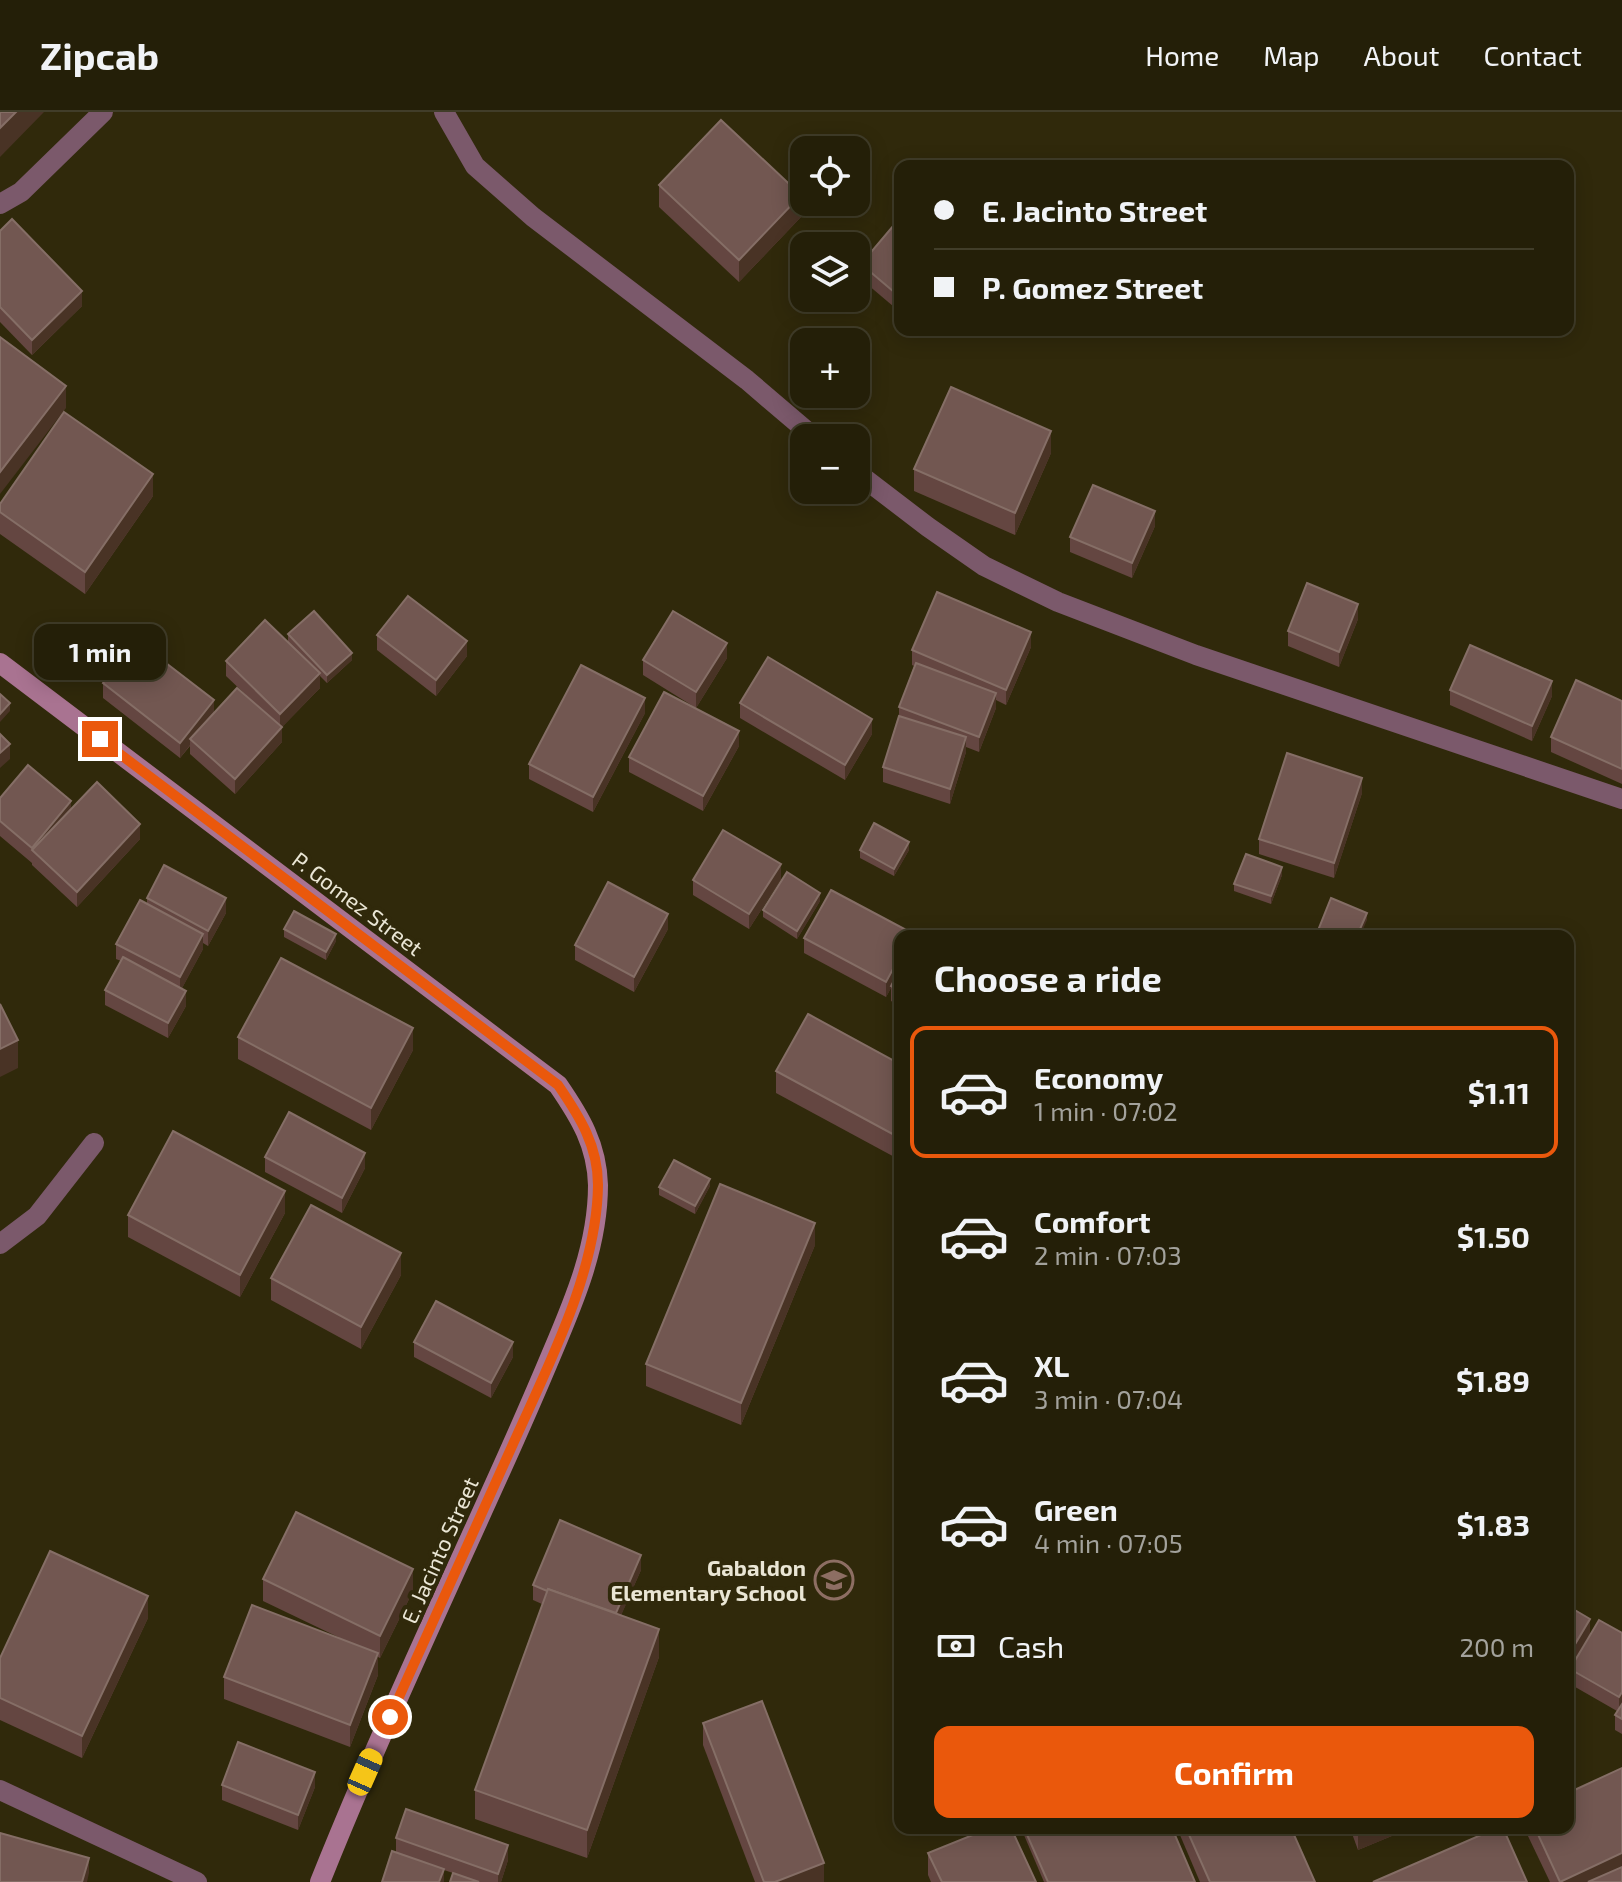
<!DOCTYPE html>
<html lang="en">
<head>
<meta charset="utf-8">
<style>
  body { margin:0; font-family:"Exo 2",sans-serif; background:#302c16; color:#f1f3f6; height:100vh; display:flex; flex-direction:column; font-size:30px; white-space:nowrap }
  * { box-sizing:border-box; margin:0 }
  p { font-size:26px; color:#a3a29c }
  .icon { flex:none; width:44px; height:44px; fill:none; stroke:currentColor; stroke-width:2; stroke-linecap:round; stroke-linejoin:round }
  .map { position:relative; flex:1; overflow:hidden }
  .drawer { position:absolute; left:894px; top:818px; width:680px; height:904px; display:flex; flex-direction:column; background:#241f08; border-radius:16px; box-shadow:0 4px 20px #0003,0 0 0 2px #413d29 }
  .drawer>* { flex:none }
  .top-card { position:absolute; left:894px; top:48px; width:680px; height:176px; border-radius:16px; box-shadow:0 4px 20px #0003,0 0 0 2px #413d29; display:grid; align-content:center; height:176px; padding:0 40px; background:#241f08 }
  .tools { position:absolute; left:790px; top:24px; display:grid; gap:16px }
  .tools a { display:grid; place-items:center; width:80px; height:80px; border-radius:16px; background:#241f08; box-shadow:0 4px 20px #0003,0 0 0 2px #413d29; font-size:40px }
  .end { position:absolute; width:36px; height:36px; margin:-18px; border:10px solid #ea580c; background:#fff; box-shadow:0 0 0 4px #fff }
  .from { border-radius:50% }
  .bubble { position:absolute; height:56px; border-radius:16px; background:#241f08; box-shadow:0 4px 20px #0003,0 0 0 2px #413d29; font-size:26px; font-weight:700; line-height:56px; text-align:center }
  .car { position:absolute; width:24px; height:48px; margin:-24px -12px; border-radius:10px; box-shadow:0 0 6px 2px #0007; background:linear-gradient(#f5c518 24%,#345 0 40%,#f5c518 0 76%,#345 0 86%,#f5c518 0) }
  .top-card b { display:flex; align-items:center; gap:28px; height:76px; font-size:30px }
  .top-card b+b { border-top:2px solid #413d29 }
  .top-card i { width:20px; height:20px; background:#f1f3f6 }
  ul { padding:0; list-style:none }
  li { display:flex; align-items:center; gap:24px; height:132px; margin:0 16px 12px; padding:0 24px; border:4px solid transparent; border-radius:16px }
  li div { flex:1 }
  li b { display:block; font-size:30px }
  li em { font-style:normal; font-weight:700 }
  li.selected { border-color:#ea580c }
  li>.icon { width:72px; height:72px; stroke-width:1.5 }
  h2 { padding:0 40px; font-size:36px; line-height:96px }
  .pay { display:flex; align-items:center; gap:20px; height:88px; padding:0 40px; font-size:30px }
  .pay p { margin-inline-start:auto }
  .primary-button { display:flex; gap:16px; margin-top:auto; padding:16px 40px }
  .primary-button a { flex:1; height:92px; border-radius:16px; background:#ea580c; color:#fff; font-size:32px; font-weight:700; line-height:92px; text-align:center }
  header { display:flex; align-items:center; gap:48px; box-sizing:border-box; height:112px; padding:0 40px; background:#241f08; border-bottom:2px solid #413d29 }
  header strong { font-size:38px }
  nav { display:flex; gap:44px; margin-inline-start:auto; font-size:28px }
  .map>svg:first-child { display:block }
  .lines { fill:none; stroke-linecap:round; stroke-linejoin:round }
  .service { stroke:#7b596b; stroke-width:20 }
  .minor { stroke:#7b596b; stroke-width:20 }
  .secondary { stroke:#a97391; stroke-width:20 }
  .wall { fill:#644641 }
  .shaded-wall { fill:#493325 }
  .building { fill:#725751; stroke:#856e66; stroke-width:2 }
  .route { stroke:#ea580c; stroke-width:10 }
  .labels { text-anchor:middle; dominant-baseline:central; stroke-width:8; stroke-linejoin:round; paint-order:stroke }
  .street-label { font-size:22px; fill:#eae6d5; stroke:#30290b }
  .poi-label { font-size:22px; font-weight:bold; fill:#eae6d5; stroke:#30290b; text-anchor:end }
</style>
</head>
<body>
<header>
<strong>Zipcab</strong>
<nav><a>Home</a><a>Map</a><a>About</a><a>Contact</a></nav>
</header>
<div class="map">
<svg width="1622" height="1770" viewBox="0 0 1622 1770">
  <rect width="100%" height="100%" fill="#30290b"/>
  <g class="lines">
    <g class="service">
      <polyline points="0,92 21,80 103,0"/>
      <polyline points="0,1132 37,1104 94,1031"/>
      <polyline points="0,1678 197,1770"/>
    </g>
    <g class="minor">
      <polyline points="444,0 475,54 533,105 747,268 815,326"/>
      <polyline points="856,360 928,415 984,454 1058,490 1196,543 1622,687"/>
    </g>
    <path class="secondary" d="M0,551L558,973C580,1005 597,1033 598,1073C598,1133 575,1187 552,1241C534,1284 515,1327 496,1369C436,1502 374,1635 320,1770"/>
  </g>
  <g class="wall">
    <polygon points="659,73 801,105 739,170 659,95"/>
    <polygon points="900,118 900,200 861,167 861,152"/>
    <polygon points="0,119 82,194 32,243 0,210"/>
    <polygon points="1051,341 1015,423 914,379 914,357"/>
    <polygon points="153,384 85,482 0,422 0,392"/>
    <polygon points="1155,414 1132,466 1070,440 1070,425"/>
    <polygon points="1358,507 1339,555 1288,534 1288,519"/>
    <polygon points="288,522 352,548 327,571 320,564 320,576 282,615 282,630 235,682 190,642 190,634 180,646 103,586 103,571 214,601 246,583 226,564 226,549 288,530"/>
    <polygon points="377,523 467,544 436,584 377,538"/>
    <polygon points="1031,535 1006,593 996,588 996,596 979,640 966,635 966,640 950,692 883,670 883,655 899,606 899,595 914,554 912,553 912,538"/>
    <polygon points="727,546 696,596 643,563 643,548"/>
    <polygon points="1450,578 1552,584 1532,629 1450,593"/>
    <polygon points="1622,589 1622,672 1551,640 1551,625"/>
    <polygon points="740,591 872,622 845,668 740,606"/>
    <polygon points="645,601 593,700 529,667 529,652"/>
    <polygon points="739,634 703,699 629,660 629,645"/>
    <polygon points="1362,681 1334,766 1259,742 1259,727"/>
    <polygon points="0,686 71,697 140,727 77,795 32,753 32,750 32,751 0,724"/>
    <polygon points="860,738 909,738 894,764 860,746"/>
    <polygon points="1282,763 1271,792 1234,779 1234,772"/>
    <polygon points="781,767 749,817 693,783 693,768"/>
    <polygon points="831,778 912,821 912,824 900,824 900,894 891,889 891,876 886,885 804,841 804,826"/>
    <polygon points="147,786 226,801 208,834 203,831 203,837 182,876 186,894 168,926 105,893 105,878 121,849 116,847 116,832 147,792"/>
    <polygon points="820,789 797,827 763,805 763,798"/>
    <polygon points="284,817 336,829 326,848 284,825"/>
    <polygon points="668,817 634,880 575,848 575,833"/>
    <polygon points="238,925 413,938 371,1018 238,947"/>
    <polygon points="900,952 900,1048 776,981 776,959"/>
    <polygon points="265,1045 365,1056 342,1101 265,1060"/>
    <polygon points="710,1074 695,1102 659,1083 659,1075"/>
    <polygon points="285,1101 240,1185 128,1125 128,1103"/>
    <polygon points="815,1133 741,1313 646,1274 646,1252"/>
    <polygon points="401,1163 361,1237 271,1188 271,1166"/>
    <polygon points="414,1230 513,1245 491,1286 414,1245"/>
    <polygon points="641,1458 621,1503 659,1545 587,1746 475,1707 475,1678 542,1492 533,1488 533,1473"/>
    <polygon points="263,1467 413,1479 380,1546 378,1545 378,1563 350,1635 224,1587 224,1565 338,1525 263,1489"/>
    <polygon points="148,1506 82,1646 0,1608 0,1546"/>
    <polygon points="1622,1521 1622,1622 1615,1618 1615,1603 1617,1599 1570,1572 1570,1557"/>
    <polygon points="703,1611 824,1770 755,1770 703,1633"/>
    <polygon points="222,1673 315,1675 298,1718 222,1688"/>
    <polygon points="1021,1716 1172,1716 1195,1770 1044,1770"/>
    <polygon points="1177,1716 1291,1716 1315,1770 1200,1770"/>
    <polygon points="1350,1716 1411,1716 1358,1738"/>
    <polygon points="1527,1716 1568,1716 1622,1770 1550,1770 1527,1722"/>
    <polygon points="396,1726 508,1748 501,1770 450,1770 453,1761 444,1758 444,1770 396,1740"/>
    <polygon points="928,1741 1036,1770 931,1770 928,1763"/>
  </g>
  <g class="shaded-wall">
    <polygon points="16,0 44,0 0,45 0,16"/>
    <polygon points="801,83 801,105 739,170 739,148"/>
    <polygon points="82,179 82,194 32,243 32,228"/>
    <polygon points="66,274 66,296 0,382 0,360"/>
    <polygon points="1051,319 1051,341 1015,423 1015,401"/>
    <polygon points="153,362 153,384 85,482 85,460"/>
    <polygon points="1155,399 1155,414 1132,466 1132,451"/>
    <polygon points="1358,492 1358,507 1339,555 1339,540"/>
    <polygon points="1031,520 1031,535 1006,593 1006,578"/>
    <polygon points="467,529 467,544 436,584 436,568"/>
    <polygon points="727,531 727,546 696,596 696,580"/>
    <polygon points="352,541 352,548 327,571 327,563"/>
    <polygon points="320,561 320,576 282,615 282,630 235,682 235,667 280,617 280,602"/>
    <polygon points="1552,569 1552,584 1532,629 1532,614"/>
    <polygon points="996,581 996,596 979,640 979,625"/>
    <polygon points="645,586 645,601 593,700 593,685"/>
    <polygon points="214,588 214,603 190,627 190,633 180,646 180,631"/>
    <polygon points="10,591 10,599 0,610 0,602"/>
    <polygon points="872,607 872,622 845,668 845,653"/>
    <polygon points="739,619 739,634 703,699 703,684"/>
    <polygon points="966,625 966,640 950,692 950,677"/>
    <polygon points="10,632 10,647 0,656 0,641"/>
    <polygon points="1362,666 1362,681 1334,766 1334,751"/>
    <polygon points="71,689 71,704 32,738 32,751 32,736"/>
    <polygon points="140,712 140,727 77,795 77,780"/>
    <polygon points="909,730 909,738 894,764 894,757"/>
    <polygon points="781,752 781,767 749,817 749,802"/>
    <polygon points="1282,755 1282,763 1271,792 1271,784"/>
    <polygon points="820,781 820,789 797,827 797,819"/>
    <polygon points="226,786 226,801 208,834 208,819"/>
    <polygon points="1367,801 1367,808 1360,824 1357,824"/>
    <polygon points="668,802 668,817 634,880 634,865"/>
    <polygon points="203,822 203,837 180,880 180,865"/>
    <polygon points="336,822 336,829 326,848 326,840"/>
    <polygon points="900,844 900,859 891,874 891,876 886,885 886,870"/>
    <polygon points="186,879 186,894 168,926 168,911"/>
    <polygon points="413,916 413,938 371,1018 371,996"/>
    <polygon points="18,928 18,956 0,965 0,937"/>
    <polygon points="365,1041 365,1056 342,1101 342,1086"/>
    <polygon points="710,1067 710,1074 695,1102 695,1094"/>
    <polygon points="285,1079 285,1101 240,1185 240,1163"/>
    <polygon points="815,1111 815,1133 741,1313 741,1291"/>
    <polygon points="401,1141 401,1163 361,1237 361,1215"/>
    <polygon points="513,1230 513,1245 491,1286 491,1271"/>
    <polygon points="641,1443 641,1458 613,1522 613,1507"/>
    <polygon points="413,1457 413,1479 380,1546 380,1524"/>
    <polygon points="148,1484 148,1506 82,1646 82,1624"/>
    <polygon points="1590,1507 1590,1522 1568,1559 1568,1544"/>
    <polygon points="659,1517 659,1545 587,1746 587,1718"/>
    <polygon points="378,1541 378,1563 350,1635 350,1613"/>
    <polygon points="1622,1580 1622,1595 1619,1600 1619,1585"/>
    <polygon points="315,1660 315,1675 298,1718 298,1703"/>
    <polygon points="1358,1716 1411,1716 1358,1738"/>
    <polygon points="508,1733 508,1748 501,1770 498,1770 498,1762"/>
    <polygon points="1622,1741 1622,1763 1608,1770 1561,1770"/>
    <polygon points="89,1746 89,1761 87,1770 82,1770"/>
    <polygon points="824,1751 824,1770 775,1770"/>
    <polygon points="444,1757 444,1770 439,1770"/>
  </g>
  <g class="building">
    <polygon points="0,0 16,0 0,16"/>
    <polygon points="721,8 801,83 739,148 659,73"/>
    <polygon points="12,107 82,179 32,228 0,195 0,119"/>
    <polygon points="894,113 900,118 900,185 861,152"/>
    <polygon points="0,225 66,274 0,360"/>
    <polygon points="951,275 1051,319 1015,401 914,357"/>
    <polygon points="64,300 153,362 85,460 0,400 0,392"/>
    <polygon points="1093,373 1155,399 1132,451 1070,425"/>
    <polygon points="1307,471 1358,492 1339,540 1288,519"/>
    <polygon points="937,480 1031,520 1006,578 912,538"/>
    <polygon points="408,484 467,529 436,568 377,523"/>
    <polygon points="314,499 352,541 327,563 288,522"/>
    <polygon points="673,499 727,531 696,580 643,548"/>
    <polygon points="265,508 320,561 280,602 226,549"/>
    <polygon points="136,528 214,588 180,631 103,571"/>
    <polygon points="1470,533 1552,569 1532,614 1450,578"/>
    <polygon points="768,545 872,607 845,653 740,591"/>
    <polygon points="916,551 996,581 979,625 899,595"/>
    <polygon points="581,553 645,586 593,685 529,652"/>
    <polygon points="1576,568 1622,589 1622,657 1551,625"/>
    <polygon points="237,576 282,615 235,667 190,627"/>
    <polygon points="664,580 739,619 703,684 629,645"/>
    <polygon points="0,582 10,591 0,602"/>
    <polygon points="899,604 966,625 950,677 883,655"/>
    <polygon points="0,622 10,632 0,641"/>
    <polygon points="1287,641 1362,666 1334,751 1259,727"/>
    <polygon points="28,653 71,689 32,736 0,709 0,686"/>
    <polygon points="97,670 140,712 77,780 32,738"/>
    <polygon points="874,711 909,730 894,757 860,738"/>
    <polygon points="723,718 781,752 749,802 693,768"/>
    <polygon points="1246,742 1282,755 1271,784 1234,772"/>
    <polygon points="164,753 226,786 208,819 147,786"/>
    <polygon points="787,760 820,781 797,819 763,798"/>
    <polygon points="608,770 668,802 634,865 575,833"/>
    <polygon points="831,778 912,821 911,824 900,824 900,844 886,870 804,826"/>
    <polygon points="1331,786 1367,801 1357,824 1324,824 1317,821"/>
    <polygon points="140,788 203,822 180,865 116,832"/>
    <polygon points="294,799 336,822 326,840 284,817"/>
    <polygon points="123,845 186,879 168,911 105,878"/>
    <polygon points="281,846 413,916 371,996 238,925"/>
    <polygon points="900,857 900,879 891,874"/>
    <polygon points="0,892 18,928 0,937"/>
    <polygon points="808,902 900,952 900,1026 776,959"/>
    <polygon points="289,1000 365,1041 342,1086 265,1045"/>
    <polygon points="173,1019 285,1079 240,1163 128,1103"/>
    <polygon points="674,1048 710,1067 695,1094 659,1075"/>
    <polygon points="720,1072 815,1111 741,1291 646,1252"/>
    <polygon points="311,1093 401,1141 361,1215 271,1166"/>
    <polygon points="436,1189 513,1230 491,1271 414,1230"/>
    <polygon points="296,1400 413,1457 380,1524 263,1467"/>
    <polygon points="560,1408 641,1443 616,1501 548,1477 547,1479 533,1473"/>
    <polygon points="50,1439 148,1484 82,1624 0,1586 0,1546"/>
    <polygon points="548,1477 659,1517 587,1718 475,1678"/>
    <polygon points="252,1493 378,1541 350,1613 224,1565"/>
    <polygon points="1568,1494 1590,1507 1568,1544"/>
    <polygon points="1599,1508 1622,1521 1622,1580 1619,1585 1570,1557"/>
    <polygon points="762,1589 824,1751 775,1770 764,1770 703,1611"/>
    <polygon points="1622,1592 1622,1607 1615,1603"/>
    <polygon points="238,1630 315,1660 298,1703 222,1673"/>
    <polygon points="1622,1656 1622,1741 1560,1770 1535,1716 1568,1716 1568,1681"/>
    <polygon points="406,1697 508,1733 498,1762 396,1726"/>
    <polygon points="990,1716 1011,1716 1036,1770 942,1770 928,1741"/>
    <polygon points="1024,1716 1172,1716 1195,1770 1048,1770"/>
    <polygon points="1186,1716 1291,1716 1315,1770 1210,1770"/>
    <polygon points="1497,1716 1503,1716 1527,1770 1373,1770"/>
    <polygon points="0,1721 89,1746 82,1770 0,1770"/>
    <polygon points="392,1739 444,1757 439,1770 382,1770"/>
    <polygon points="1622,1755 1622,1770 1588,1770"/>
    <polygon points="453,1761 479,1770 450,1770"/>
  </g>
  <g class="lines">
    <path class="route" d="M100,627L558,973C580,1005 598,1034 598,1073C597,1160 548,1254 513,1332C472,1423 431,1514 390,1605"/>
  </g>
  <defs>
    <g id="school-ring" transform="scale(2)"><circle r="9.5" fill="#30290b" stroke="#8d6e63" stroke-width="1.5"/><path d="M0-5L7-2L0 1L-7-2ZM-4 1L0 2.5L4 1V4Q0 6-4 4Z" fill="#8d6e63"/></g>
  </defs>
  <g fill-rule="evenodd">
    <use href="#school-ring" x="834" y="1468"/>
  </g>
  <g class="labels">
    <g class="street-label">
      <text transform="translate(358 791) rotate(37)">P. Gomez Street</text>
      <text transform="translate(439 1438) rotate(-66)">E. Jacinto Street</text>
    </g>
    <g class="poi-label">
      <text x="806" y="1455">Gabaldon<tspan x="806" dy="25">Elementary School</tspan></text>
    </g>
  </g>
</svg>
<div class="tools">
<a><svg class="icon" aria-label="locate" viewBox="0 0 24 24"><circle cx="12" cy="12" r="6"/><path d="M12 2v4M12 18v4M2 12h4M18 12h4"/></svg></a>
<a><svg class="icon" aria-label="layers" viewBox="0 0 24 24"><path d="M12 4l9 5-9 5-9-5zM3 14l9 5 9-5"/></svg></a>
<a>+</a>
<a>−</a>
</div>
<i class="end from" style="left:390px;top:1605px"></i>
<i class="end" style="left:100px;top:627px"></i>
<div class="bubble" style="left:34px;top:512px;width:132px">1 min</div>
<i class="car" style="left:365px;top:1660px;rotate:24deg"></i>
<div class="top-card">
<b><i class="from"></i>E. Jacinto Street</b>
<b><i></i>P. Gomez Street</b>
</div>
<section class="drawer">
<h2>Choose a ride</h2>
<ul>
<li class="selected"><svg class="icon" aria-label="car" viewBox="0 0 24 24"><path d="M5 17H2v-5l4-1 3-4h7l3 4 3 1v5h-3M9 17h6M6 11h13"/><circle cx="7" cy="17" r="2"/><circle cx="17" cy="17" r="2"/></svg><div><b>Economy</b><p>1 min · 07:02</p></div><em>$1.11</em></li>
<li><svg class="icon" aria-label="car" viewBox="0 0 24 24"><path d="M5 17H2v-5l4-1 3-4h7l3 4 3 1v5h-3M9 17h6M6 11h13"/><circle cx="7" cy="17" r="2"/><circle cx="17" cy="17" r="2"/></svg><div><b>Comfort</b><p>2 min · 07:03</p></div><em>$1.50</em></li>
<li><svg class="icon" aria-label="car" viewBox="0 0 24 24"><path d="M5 17H2v-5l4-1 3-4h7l3 4 3 1v5h-3M9 17h6M6 11h13"/><circle cx="7" cy="17" r="2"/><circle cx="17" cy="17" r="2"/></svg><div><b>XL</b><p>3 min · 07:04</p></div><em>$1.89</em></li>
<li><svg class="icon" aria-label="car" viewBox="0 0 24 24"><path d="M5 17H2v-5l4-1 3-4h7l3 4 3 1v5h-3M9 17h6M6 11h13"/><circle cx="7" cy="17" r="2"/><circle cx="17" cy="17" r="2"/></svg><div><b>Green</b><p>4 min · 07:05</p></div><em>$1.83</em></li>
</ul>
<div class="pay"><svg class="icon" aria-label="cash" viewBox="0 0 24 24"><path d="M3 7h18v10H3z"/><circle cx="12" cy="12" r="2"/></svg>Cash<p>200 m</p></div>
<div class="primary-button"><a>Confirm</a></div>
</section>
</div>
</body>
</html>
